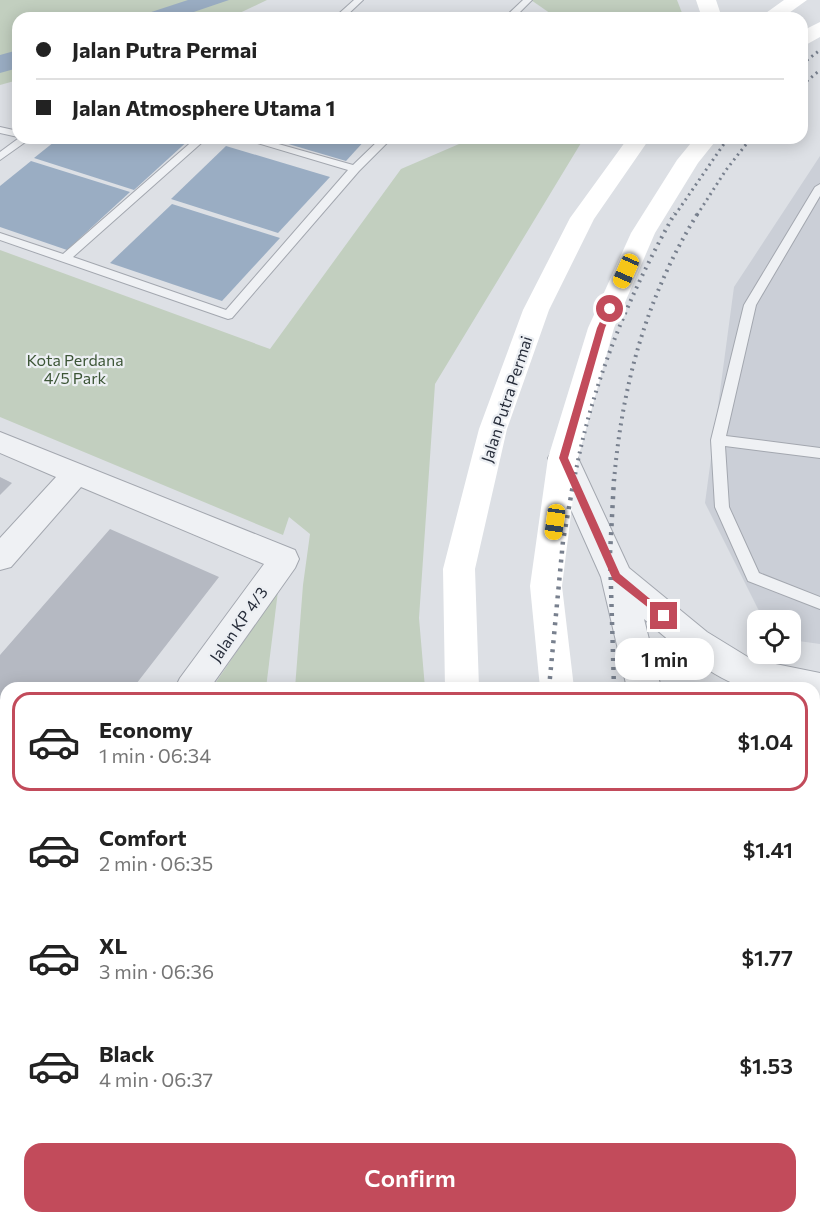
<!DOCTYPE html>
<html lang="en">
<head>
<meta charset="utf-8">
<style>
  body { margin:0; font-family:Commissioner,sans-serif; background:#f6f6f6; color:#222; height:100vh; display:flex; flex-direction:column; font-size:22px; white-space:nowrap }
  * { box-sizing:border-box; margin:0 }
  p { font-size:20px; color:#767676 }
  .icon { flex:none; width:33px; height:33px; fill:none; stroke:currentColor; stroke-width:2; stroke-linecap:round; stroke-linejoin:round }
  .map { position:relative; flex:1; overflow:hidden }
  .details { position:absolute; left:0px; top:682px; width:820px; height:542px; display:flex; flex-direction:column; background:#fff; border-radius:18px 18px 0 0; box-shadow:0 3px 15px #0003 }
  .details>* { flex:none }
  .guide { position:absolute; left:12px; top:12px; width:796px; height:132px; border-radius:18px; box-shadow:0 3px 15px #0003; display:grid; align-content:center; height:132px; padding:0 24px; background:#fff }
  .tools { position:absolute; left:747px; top:610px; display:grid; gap:12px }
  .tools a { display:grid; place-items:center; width:54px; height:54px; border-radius:12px; background:#fff; box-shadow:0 3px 15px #0003; font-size:30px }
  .end { position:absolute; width:27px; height:27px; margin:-14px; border:8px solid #c24b5b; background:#fff; box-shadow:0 0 0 3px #fff }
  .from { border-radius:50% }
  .bubble { position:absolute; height:42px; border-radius:18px; background:#fff; box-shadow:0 3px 15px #0003; font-size:20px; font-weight:600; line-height:42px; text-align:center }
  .car { position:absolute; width:18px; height:36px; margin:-18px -9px; border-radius:8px; box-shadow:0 0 4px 2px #0007; background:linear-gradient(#f5c518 24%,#345 0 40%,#f5c518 0 76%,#345 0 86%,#f5c518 0) }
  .guide b { display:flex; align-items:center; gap:21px; height:57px; font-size:22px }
  .guide b+b { border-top:2px solid #e0e0e0 }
  .guide i { width:15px; height:15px; background:#222 }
  ul { padding:10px 0 0; list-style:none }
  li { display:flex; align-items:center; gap:18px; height:99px; margin:0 12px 9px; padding:0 12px; border:3px solid transparent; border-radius:18px }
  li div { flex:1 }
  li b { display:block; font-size:22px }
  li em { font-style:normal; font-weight:600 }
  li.on { border-color:#c24b5b }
  li>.icon { width:54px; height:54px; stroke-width:1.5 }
  .action { display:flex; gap:12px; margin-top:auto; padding:12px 24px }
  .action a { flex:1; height:69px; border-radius:18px; background:#c24b5b; color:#fff; font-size:24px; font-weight:600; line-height:69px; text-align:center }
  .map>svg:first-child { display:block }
  .built { fill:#cbcfd7 }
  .green { fill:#c2cfbf }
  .water { fill:#9aadc3 }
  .building { fill:#b5b9c2 }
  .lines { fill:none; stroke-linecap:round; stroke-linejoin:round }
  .service-casing { stroke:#a3a7af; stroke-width:2 }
  .minor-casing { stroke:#a3a7af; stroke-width:2 }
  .tertiary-casing { stroke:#a3a7af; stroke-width:2 }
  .service { fill:#eff1f4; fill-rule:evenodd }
  .minor { fill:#eff1f4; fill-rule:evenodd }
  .tertiary { fill:#eff1f4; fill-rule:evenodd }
  .secondary { fill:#fff; fill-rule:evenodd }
  .rail-far3 { stroke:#78808e; stroke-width:3; stroke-dasharray:2 4; stroke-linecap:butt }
  .rail-far2 { stroke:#78808e; stroke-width:4; stroke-dasharray:2 5; stroke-linecap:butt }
  .rail-far1 { stroke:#78808e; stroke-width:4.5; stroke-dasharray:3 6; stroke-linecap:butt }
  .rail { stroke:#78808e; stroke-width:6; stroke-dasharray:4 8; stroke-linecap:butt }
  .route { fill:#c24b5b }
  .labels { text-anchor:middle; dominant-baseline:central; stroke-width:4.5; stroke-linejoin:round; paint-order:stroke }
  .park-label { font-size:16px; fill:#3c5536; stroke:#eceff3 }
  .street-label { font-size:16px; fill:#282e3b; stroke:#eceff3 }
</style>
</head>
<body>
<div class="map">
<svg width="820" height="1223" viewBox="0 0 820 1223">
  <rect width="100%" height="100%" fill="#dde0e5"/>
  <g class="built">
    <polygon points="820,156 820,644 791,640 790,621 764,621 705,503 734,287"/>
    <polygon points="820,776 820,1063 814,1045 814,781"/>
  </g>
  <g class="green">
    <polygon points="0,0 267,0 229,18 18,18 18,80 0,85"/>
    <polygon points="531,0 677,0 684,18 557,18"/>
    <polygon points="473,138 584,138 435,384 419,618 425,688 295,688 303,585 310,534 289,517 283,535 0,417 0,250 270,349 401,169"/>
    <polygon points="278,591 266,688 212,688"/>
    <polygon points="245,1218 464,1218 465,1223 244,1223"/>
  </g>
  <g class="water">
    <polygon points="188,0 229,0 176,18 133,18"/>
    <polygon points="18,50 18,68 0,73 0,55"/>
    <polygon points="59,138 191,138 134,190 34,158"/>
    <polygon points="268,138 367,138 346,161"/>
    <polygon points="226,146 330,177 278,233 171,199"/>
    <polygon points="31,161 130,192 67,250 0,227 0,186"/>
    <polygon points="172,204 280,238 222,301 110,263"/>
  </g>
  <g class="building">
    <polygon points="0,477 12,483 0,495"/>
    <polygon points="110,529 219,577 133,688 6,688 6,853 0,861 0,655"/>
    <polygon points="6,1125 6,1218 151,1218 159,1223 0,1223 0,1134"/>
  </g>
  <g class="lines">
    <g class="service-casing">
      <g id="service">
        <polygon points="354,0 363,0 344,18 334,18"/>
        <polygon points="523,0 532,0 514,18 504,18"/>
        <polygon points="0,127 18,131 18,137 0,133"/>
        <polygon points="19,138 31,138 0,160 0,152"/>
        <polygon points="196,138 207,138 73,257 226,310 348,170 241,138 257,138 353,165 381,138 392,138 359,171 232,318 228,319 0,240 0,233 63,254"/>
        <polygon points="820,184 820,196 756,305 726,436 820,448 820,458 725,446 729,507 759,573 820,597 820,609 748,581 715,507 711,440 744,305 815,187"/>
      </g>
    </g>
    <g class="minor-casing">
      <g id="minor">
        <polygon points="0,432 295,550 299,559 295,568 210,688 175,688 180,678 264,564 81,487 11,567 0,570 0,538 56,477 0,453"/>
        <polygon points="820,841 820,931 814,929 814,843"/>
        <polygon points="6,930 6,975 0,977 0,932"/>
        <polygon points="0,1039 6,1042 6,1084 0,1081"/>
        <polygon points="188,1218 233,1218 231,1223 186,1223"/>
      </g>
    </g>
    <g class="tertiary-casing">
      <g id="tertiary">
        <path d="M563,447L573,450L578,458L629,568L707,632L751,659L820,673V703L814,702V688C793,688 770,691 749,688C716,683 669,640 644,619L661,688H627L601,577L548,458L553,450Z"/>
        <polygon points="814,714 820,715 820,747 814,746"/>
        <polygon points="737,1218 783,1218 784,1223 738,1223"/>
      </g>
    </g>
    <use href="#service" class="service"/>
    <use href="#minor" class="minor"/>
    <use href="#tertiary" class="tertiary"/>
    <g class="secondary">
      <polygon points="696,0 716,0 722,18 702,18"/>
      <polygon points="784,0 807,0 782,18 759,18"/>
      <polygon points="820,22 820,37 802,47 802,31"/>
      <polygon points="628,138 650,138 594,219 549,310 507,429 475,569 479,688 445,688 443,569 479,429 523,310 570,218"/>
      <polygon points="695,138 718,138 698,163 655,233 614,328 578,458 562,586 574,688 540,688 530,586 548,458 588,328 631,233 677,160"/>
      <polygon points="501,1218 547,1218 548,1223 502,1223"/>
      <polygon points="612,1218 658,1218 659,1223 613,1223"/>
    </g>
    <g class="rail-far3">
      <polyline points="802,64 820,50"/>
      <polyline points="802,85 820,70"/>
      <polyline points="675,215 728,138"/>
      <polyline points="697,215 726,170 751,138"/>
    </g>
    <g class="rail-far2">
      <path d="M574,481C591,386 628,296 675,213"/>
      <path d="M614,481C622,385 647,295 698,213"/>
    </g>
    <g class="rail-far1">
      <polyline points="549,688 563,541 574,479"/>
      <polyline points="614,688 610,554 614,479"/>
    </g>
    <g class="rail">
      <polyline points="572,1218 573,1223"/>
      <polyline points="704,1218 705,1223"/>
    </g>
  </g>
  <polygon class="route" points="610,306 613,309 605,328 568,458 620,574 667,613 667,619 664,620 613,580 559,458 597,328 606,309"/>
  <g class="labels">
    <g class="park-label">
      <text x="75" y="359">Kota Perdana<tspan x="75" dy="18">4/5 Park</tspan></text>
    </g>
    <g class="street-label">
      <text transform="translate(506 399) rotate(-72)">Jalan Putra Permai</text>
      <text transform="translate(238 624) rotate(-55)">Jalan KP 4/3</text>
    </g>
  </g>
</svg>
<div class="tools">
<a><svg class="icon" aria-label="locate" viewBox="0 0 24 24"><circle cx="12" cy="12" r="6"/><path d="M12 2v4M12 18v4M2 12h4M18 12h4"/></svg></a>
</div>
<i class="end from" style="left:610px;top:309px"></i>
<i class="end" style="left:664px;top:616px"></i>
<div class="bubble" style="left:615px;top:638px;width:99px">1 min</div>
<i class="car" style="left:626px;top:271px;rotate:204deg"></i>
<i class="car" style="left:555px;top:522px;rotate:188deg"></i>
<div class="guide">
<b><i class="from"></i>Jalan Putra Permai</b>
<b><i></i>Jalan Atmosphere Utama 1</b>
</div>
<section class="details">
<ul>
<li class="on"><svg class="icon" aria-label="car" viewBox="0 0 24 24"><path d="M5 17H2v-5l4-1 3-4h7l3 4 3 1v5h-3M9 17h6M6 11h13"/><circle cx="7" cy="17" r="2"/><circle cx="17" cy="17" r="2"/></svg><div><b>Economy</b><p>1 min · 06:34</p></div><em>$1.04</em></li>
<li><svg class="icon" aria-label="car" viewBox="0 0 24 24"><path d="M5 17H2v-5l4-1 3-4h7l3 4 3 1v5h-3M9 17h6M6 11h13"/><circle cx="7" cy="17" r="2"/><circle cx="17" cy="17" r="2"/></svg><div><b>Comfort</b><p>2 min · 06:35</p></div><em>$1.41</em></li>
<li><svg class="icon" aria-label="car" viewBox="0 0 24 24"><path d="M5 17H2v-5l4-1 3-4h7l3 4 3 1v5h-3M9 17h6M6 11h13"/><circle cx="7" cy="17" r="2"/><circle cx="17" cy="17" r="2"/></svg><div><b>XL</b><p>3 min · 06:36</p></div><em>$1.77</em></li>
<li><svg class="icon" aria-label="car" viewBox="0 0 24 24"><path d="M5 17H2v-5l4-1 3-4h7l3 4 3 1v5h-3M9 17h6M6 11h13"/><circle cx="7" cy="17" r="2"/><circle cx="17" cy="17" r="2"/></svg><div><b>Black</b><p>4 min · 06:37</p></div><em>$1.53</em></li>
</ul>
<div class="action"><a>Confirm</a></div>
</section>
</div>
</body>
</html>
